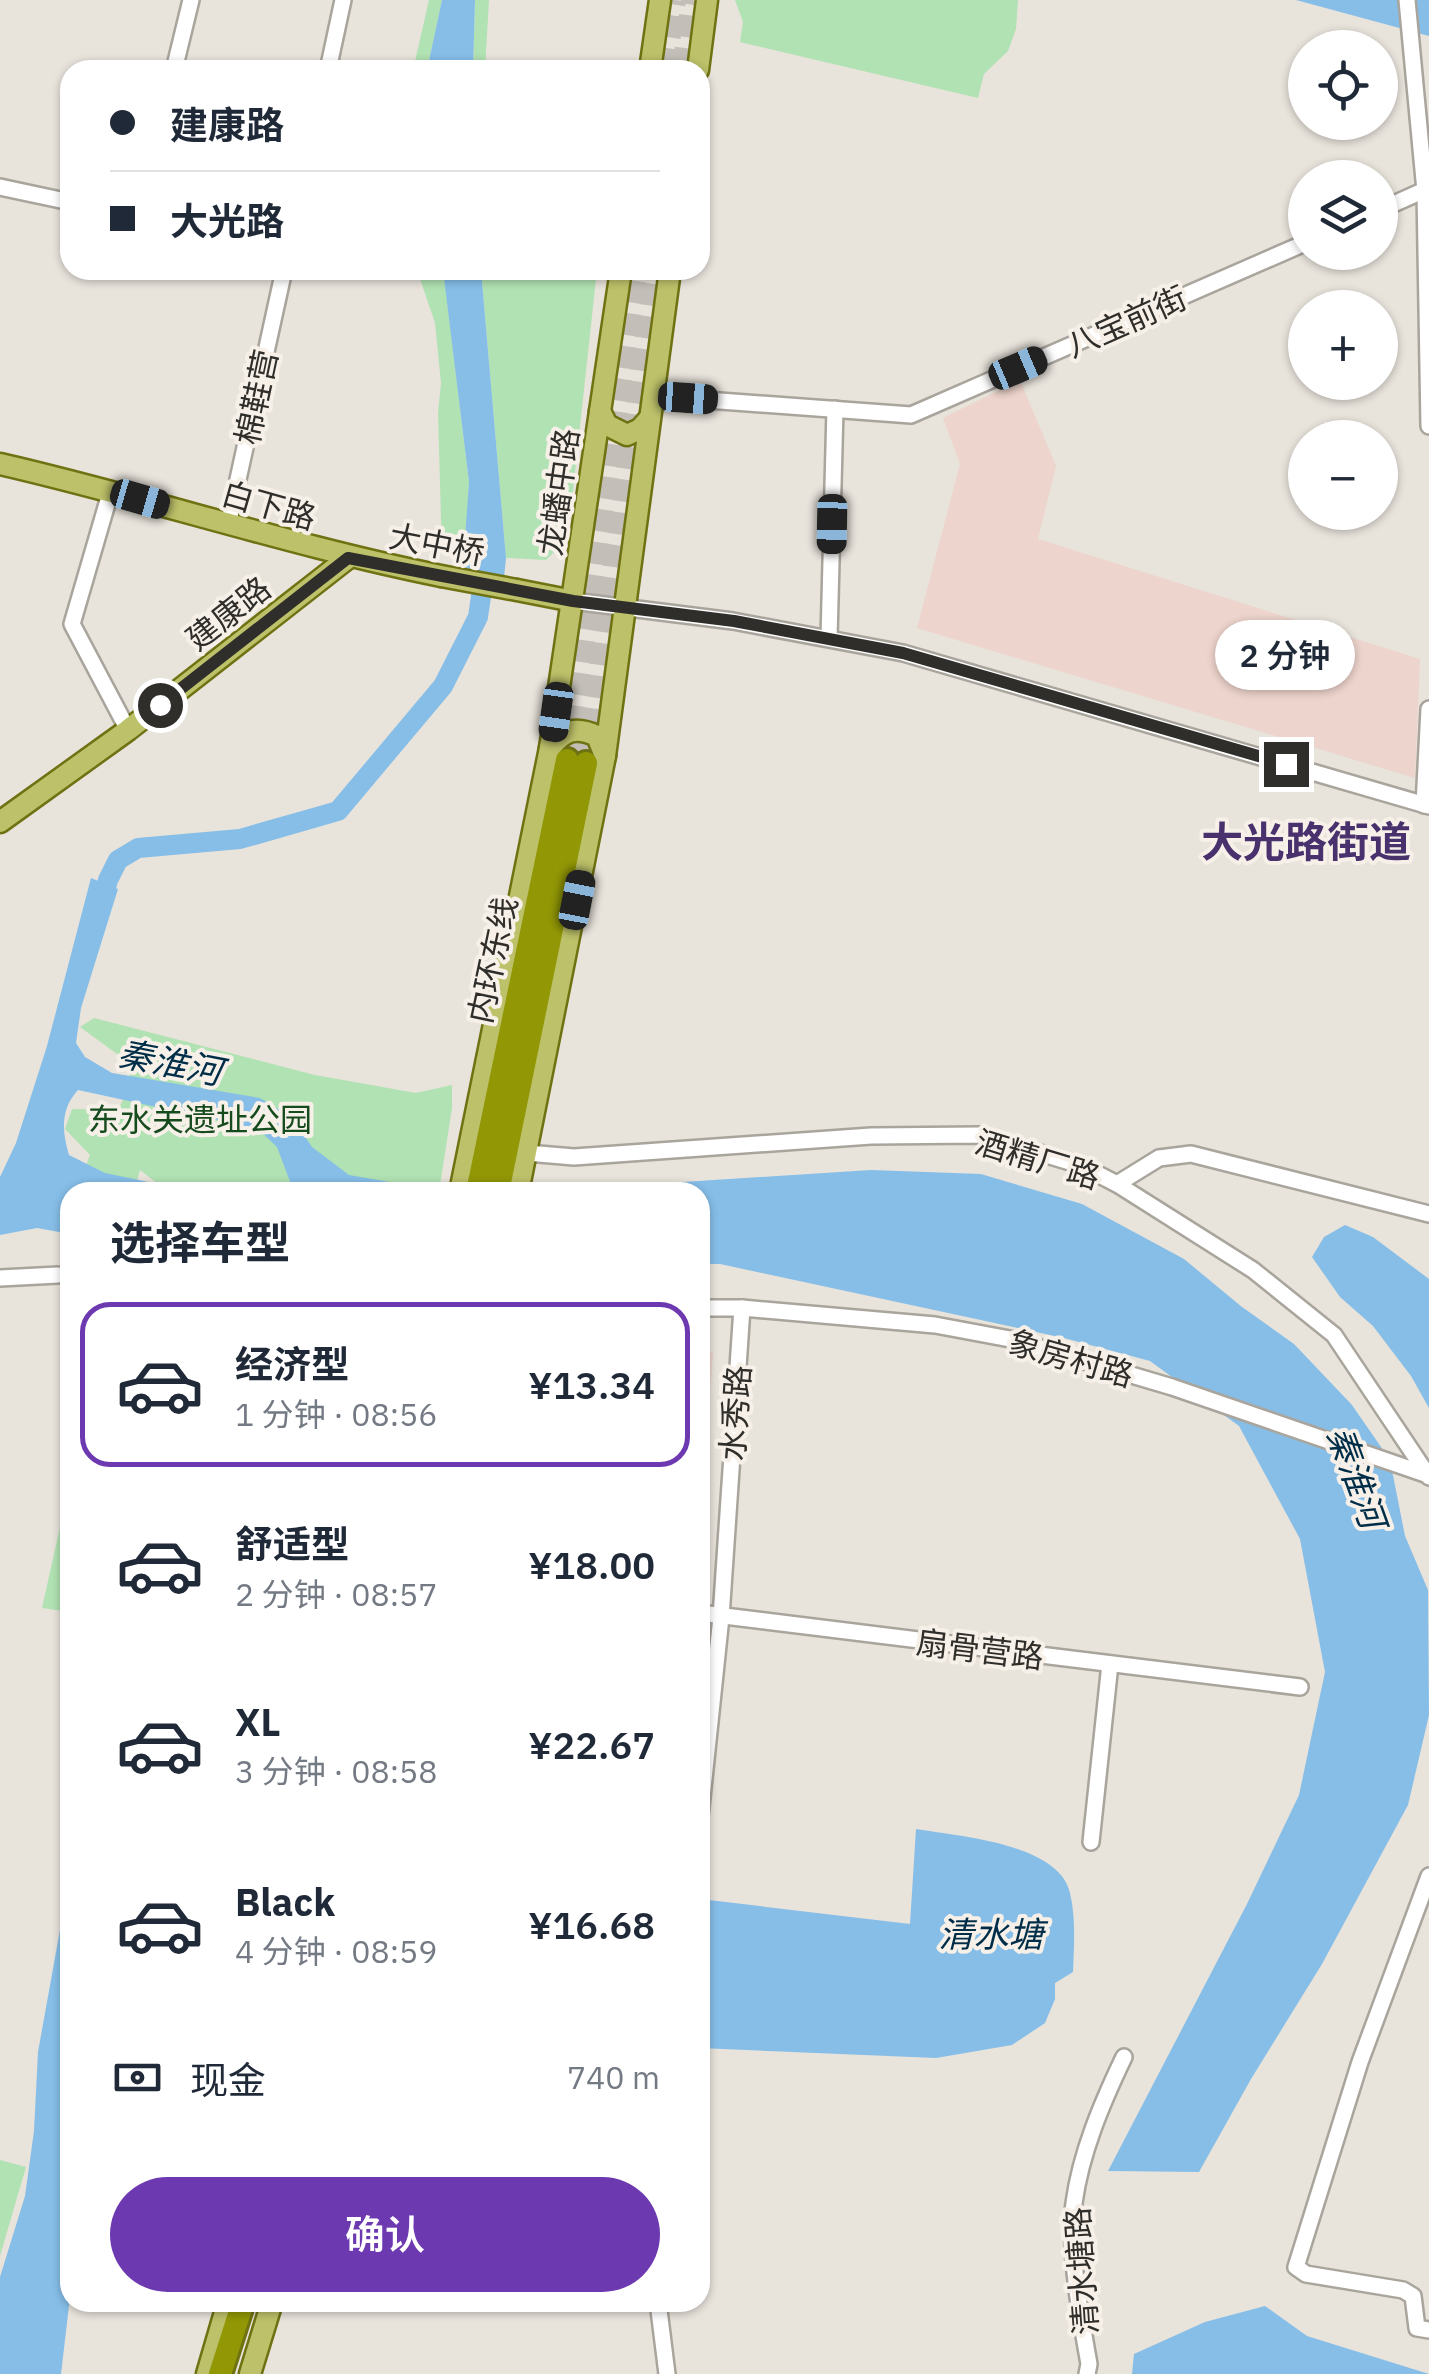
<!DOCTYPE html>
<html lang="zh">
<head>
<meta charset="utf-8">
<style>
  body { margin:0; font-family:"IBM Plex Sans","Noto Sans SC",sans-serif; background:#f2f2f3; color:#1f2937; height:100vh; display:flex; flex-direction:column; font-size:38px; white-space:nowrap }
  * { box-sizing:border-box; margin:0 }
  p { font-size:32px; color:#747a83 }
  .icon { flex:none; width:55px; height:55px; fill:none; stroke:currentColor; stroke-width:2; stroke-linecap:round; stroke-linejoin:round }
  .map { position:relative; flex:1; overflow:hidden }
  .details { position:absolute; left:60px; top:1182px; width:650px; height:1130px; display:flex; flex-direction:column; background:#fff; border-radius:30px; box-shadow:0 2px 8px #0004 }
  .details>* { flex:none }
  .guide { position:absolute; left:60px; top:60px; width:650px; height:220px; border-radius:30px; box-shadow:0 2px 8px #0004; display:grid; align-content:center; height:220px; padding:0 50px; background:#fff }
  .buttons { position:absolute; left:1288px; top:30px; display:grid; gap:20px }
  .buttons a { display:grid; place-items:center; width:110px; height:110px; border-radius:50%; background:#fff; box-shadow:0 2px 8px #0004; font-size:50px }
  .end { position:absolute; width:45px; height:45px; margin:-22px; border:12px solid #302e2b; background:#fff; box-shadow:0 0 0 5px #fff }
  .from { border-radius:50% }
  .bubble { position:absolute; height:70px; border-radius:35px; background:#fff; box-shadow:0 2px 8px #0004; font-size:32px; font-weight:600; line-height:70px; text-align:center }
  .car { position:absolute; width:30px; height:60px; margin:-30px -15px; border-radius:12px; box-shadow:0 0 8px 2px #0007; background:linear-gradient(#222 24%,#8ab4d8 0 40%,#222 0 76%,#8ab4d8 0 86%,#222 0) }
  .guide b { display:flex; align-items:center; gap:35px; height:95px; font-size:38px }
  .guide b+b { border-top:2px solid #e0e1e3 }
  .guide i { width:25px; height:25px; background:#1f2937 }
  ul { padding:0; list-style:none }
  li { display:flex; align-items:center; gap:30px; height:165px; margin:0 20px 15px; padding:0 30px; border:5px solid transparent; border-radius:30px }
  li div { flex:1 }
  li b { display:block; font-size:38px }
  li em { font-style:normal; font-weight:600 }
  li.active { border-color:#6d39b0 }
  li>.icon { width:90px; height:90px; stroke-width:1.5 }
  h2 { padding:0 50px; font-size:45px; line-height:120px }
  .pay { display:flex; align-items:center; gap:25px; height:110px; padding:0 50px; font-size:38px }
  .pay p { margin-inline-start:auto }
  .button { display:flex; gap:20px; margin-top:auto; padding:20px 50px }
  .button a { flex:1; height:115px; border-radius:60px; background:#6d39b0; color:#fff; font-size:40px; font-weight:600; line-height:115px; text-align:center }
  .map>svg:first-child { display:block }
  .commercial { fill:#edd4cc }
  .green { fill:#b1e2b3 }
  .water { fill:#86bee8 }
  .lines { fill:none; stroke-linecap:round; stroke-linejoin:round }
  .river { stroke:#86bee8; stroke-width:20 }
  .highway-tunnel { stroke:#c3bfb8; stroke-width:22; stroke-dasharray:22 11; stroke-linecap:butt }
  .minor-casing { stroke:#a9a49c; stroke-width:20 }
  .major-casing { stroke:#6f7212; stroke-width:25 }
  .highway-casing { stroke:#6f7212; stroke-width:28 }
  .minor { stroke:#fff; stroke-width:15 }
  .major { stroke:#bdc169; stroke-width:20 }
  .highway { stroke:#919705; stroke-width:22 }
  .major-bridge-casing { stroke:#6f7212; stroke-width:25; stroke-linecap:butt }
  .major-bridge { stroke:#bdc169; stroke-width:20 }
  .route { stroke:#302e2b; stroke-width:12 }
  .labels { text-anchor:middle; dominant-baseline:central; stroke-width:8; stroke-linejoin:round; paint-order:stroke }
  .street-label { font-size:32px; fill:#302e2b; stroke:#f6f0e8 }
  .park-label { font-size:32px; fill:#164b1e; stroke:#f6f0e8 }
  .water-label { font-size:35px; font-style:italic; fill:#002e49; stroke:#f6f0e8 }
  .district-label { font-size:42px; font-weight:bold; fill:#48316c; stroke:#f6f0e8 }
</style>
</head>
<body>
<div class="map">
<svg width="1429" height="2374" viewBox="0 0 1429 2374">
  <rect width="100%" height="100%" fill="#e8e3db"/>
  <g class="commercial">
    <polygon points="1020,380 1056,466 1038,539 1420,659 1415,778 917,628 960,464 943,418"/>
    <polygon points="700,1352 713,1352 700,1522"/>
  </g>
  <g class="green">
    <polygon points="429,0 442,0 427,70 413,70"/>
    <polygon points="475,0 489,0 485,70 473,70"/>
    <polygon points="735,0 1018,0 1016,29 1008,51 984,74 978,98 740,42 743,22"/>
    <polygon points="417,270 443,270 444,275 469,482 465,553 442,554 438,413 441,383 435,323"/>
    <polygon points="481,270 597,270 569,527 558,548 546,560 506,558"/>
    <polygon points="94,1018 315,1075 416,1093 452,1085 452,1108 439,1192 197,1192 158,1184 140,1170 134,1192 76,1192 90,1155 65,1129 72,1109 118,1110 131,1084 128,1062 80,1027"/>
    <polygon points="70,1482 70,1612 42,1608"/>
    <polygon points="0,2160 26,2167 0,2256"/>
  </g>
  <g class="water">
    <polygon points="442,0 475,0 473,70 427,70"/>
    <polygon points="1296,0 1429,0 1429,36"/>
    <polygon points="443,270 481,270 506,558 503,588 462,580 469,482"/>
    <path d="M91,878L118,889L81,1008L76,1043L85,1057L112,1073L260,1098L292,1117L312,1147L349,1175L413,1186L543,1191L871,1170L981,1174L1082,1204L1184,1259L1242,1307L1294,1344L1352,1405L1390,1460L1405,1536L1428,1590L1429,1715L1408,1805L1322,1964L1251,2079L1199,2172L1108,2171L1247,1904L1299,1795L1325,1672L1300,1539L1239,1426L1150,1361L1064,1338L720,1264H700V1192H294L277,1147L258,1129L78,1090C60,1109 62,1132 69,1155L105,1173L197,1192H70V1234L37,1228L0,1235V1177L16,1143L47,1046Z"/>
    <polygon points="1345,1225 1373,1237 1429,1279 1429,1408 1411,1376 1373,1326 1340,1297 1312,1257 1324,1237"/>
    <path d="M916,1829C957,1836 1059,1843 1070,1893C1076,1918 1074,1947 1073,1972L1055,1983V1999L1045,2023L1012,2045L936,2058L700,2048V1899L910,1924Z"/>
    <polygon points="70,1874 70,2297 61,2374 0,2374 0,2277 25,2196 34,2131 38,2052"/>
    <polygon points="1265,2306 1307,2336 1429,2374 1132,2374 1134,2354 1205,2322"/>
  </g>
  <g class="lines">
    <polyline class="river" points="100,910 108,880 118,860 138,848 240,839 338,811 443,686 478,617 485,569"/>
    <g class="highway-tunnel">
      <polyline points="665,70 675,0"/>
      <polyline points="683,70 692,0"/>
      <polyline points="567,760 637,270"/>
      <polyline points="586,763 655,270"/>
    </g>
    <g class="minor-casing">
      <g id="minor">
        <polyline points="1407,0 1425,191 1429,426"/>
        <polyline points="174,70 191,0"/>
        <polyline points="328,70 343,0"/>
        <polyline points="0,187 70,202"/>
        <polyline points="1380,210 1429,188"/>
        <polyline points="652,396 911,415 1305,243"/>
        <polyline points="111,490 72,624 128,730"/>
        <polyline points="228,525 284,270"/>
        <polyline points="573,601 733,621 903,653 1429,806"/>
        <polyline points="829,638 835,409"/>
        <polyline points="1424,805 1429,709"/>
        <polyline points="527,1153 574,1157 871,1136 980,1135 1080,1165 1117,1184 1253,1270 1334,1335 1429,1477"/>
        <polyline points="1117,1184 1159,1158 1191,1154 1429,1214"/>
        <polyline points="0,1278 58,1275"/>
        <polyline points="700,1308 742,1308 935,1325 1010,1339 1172,1387 1425,1474"/>
        <polyline points="700,1613 1300,1687"/>
        <polyline points="700,1817 721,1617 742,1308"/>
        <polyline points="1091,1842 1110,1664"/>
        <polyline points="1429,1876 1360,2062 1296,2267 1306,2274 1403,2290 1413,2296 1417,2328 1429,2330"/>
        <polyline points="658,2302 667,2374"/>
        <path d="M1087,2374L1089,2364C1081,2320 1068,2247 1074,2203C1081,2152 1102,2103 1124,2057"/>
      </g>
    </g>
    <g class="major-casing">
      <g id="major">
        <polyline points="650,70 660,0"/>
        <polyline points="698,70 707,0"/>
        <polyline points="600,411 607,425 627,435 640,429 649,419"/>
        <path d="M0,464C148,498 292,546 441,576"/>
        <polyline points="517,590 573,601"/>
        <path d="M550,748C564,730 576,726 597,736L605,756"/>
        <polyline points="0,822 128,730 348,558"/>
        <polyline points="460,1192 550,748 621,270"/>
        <polyline points="518,1192 605,756 670,270"/>
        <polyline points="207,2374 228,2302"/>
        <polyline points="250,2374 272,2302"/>
      </g>
    </g>
    <g class="highway-casing">
      <g id="highway">
        <polyline points="477,1192 567,760"/>
        <polyline points="498,1192 586,763"/>
        <polyline points="220,2374 243,2302"/>
      </g>
    </g>
    <use href="#minor" class="minor"/>
    <use href="#major" class="major"/>
    <use href="#highway" class="highway"/>
    <g class="major-bridge-casing">
      <polyline id="major-bridge" points="441,576 517,590"/>
    </g>
    <use href="#major-bridge" class="major-bridge"/>
  </g>
  <g class="lines">
    <polyline class="route" points="160,705 348,558 573,601 734,621 903,653 1286,764"/>
  </g>
  <g class="labels">
    <g class="street-label">
      <text transform="translate(1126 321) rotate(-24)">八宝前街</text>
      <text transform="translate(256 397) rotate(-78)">棉鞋营</text>
      <text transform="translate(558 492) rotate(-82)">龙蟠中路</text>
      <text transform="translate(269 505) rotate(16)">白下路</text>
      <text transform="translate(437 544) rotate(11)">大中桥</text>
      <text transform="translate(228 613) rotate(-38)">建康路</text>
      <text transform="translate(492 960) rotate(-78)">内环东线</text>
      <text transform="translate(1038 1159) rotate(17)">酒精厂路</text>
      <text transform="translate(1071 1358) rotate(16)">象房村路</text>
      <text transform="translate(735 1413) rotate(-86)">水秀路</text>
      <text transform="translate(980 1649) rotate(7)">扇骨营路</text>
      <text transform="translate(1081 2271) rotate(-94)">清水塘路</text>
    </g>
    <g class="park-label">
      <text x="200" y="1119">东水关遗址公园</text>
    </g>
    <g class="water-label">
      <text transform="translate(170 1062) rotate(11)">秦淮河</text>
      <text transform="translate(1357 1477) rotate(70)">秦淮河</text>
      <text x="991" y="1934">清水塘</text>
    </g>
    <g class="district-label">
      <text x="1306" y="841">大光路街道</text>
    </g>
  </g>
</svg>
<div class="buttons">
<a><svg class="icon" aria-label="locate" viewBox="0 0 24 24"><circle cx="12" cy="12" r="6"/><path d="M12 2v4M12 18v4M2 12h4M18 12h4"/></svg></a>
<a><svg class="icon" aria-label="layers" viewBox="0 0 24 24"><path d="M12 4l9 5-9 5-9-5zM3 14l9 5 9-5"/></svg></a>
<a>+</a>
<a>−</a>
</div>
<i class="end from" style="left:160px;top:705px"></i>
<i class="end" style="left:1286px;top:764px"></i>
<div class="bubble" style="left:1215px;top:620px;width:140px">2 分钟</div>
<i class="car" style="left:1018px;top:368px;rotate:67deg"></i>
<i class="car" style="left:688px;top:398px;rotate:94deg"></i>
<i class="car" style="left:140px;top:499px;rotate:106deg"></i>
<i class="car" style="left:832px;top:524px;rotate:181deg"></i>
<i class="car" style="left:556px;top:712px;rotate:188deg"></i>
<i class="car" style="left:577px;top:900px;rotate:11deg"></i>
<div class="guide">
<b><i class="from"></i>建康路</b>
<b><i></i>大光路</b>
</div>
<section class="details">
<h2>选择车型</h2>
<ul>
<li class="active"><svg class="icon" aria-label="car" viewBox="0 0 24 24"><path d="M5 17H2v-5l4-1 3-4h7l3 4 3 1v5h-3M9 17h6M6 11h13"/><circle cx="7" cy="17" r="2"/><circle cx="17" cy="17" r="2"/></svg><div><b>经济型</b><p>1 分钟 · 08:56</p></div><em>¥13.34</em></li>
<li><svg class="icon" aria-label="car" viewBox="0 0 24 24"><path d="M5 17H2v-5l4-1 3-4h7l3 4 3 1v5h-3M9 17h6M6 11h13"/><circle cx="7" cy="17" r="2"/><circle cx="17" cy="17" r="2"/></svg><div><b>舒适型</b><p>2 分钟 · 08:57</p></div><em>¥18.00</em></li>
<li><svg class="icon" aria-label="car" viewBox="0 0 24 24"><path d="M5 17H2v-5l4-1 3-4h7l3 4 3 1v5h-3M9 17h6M6 11h13"/><circle cx="7" cy="17" r="2"/><circle cx="17" cy="17" r="2"/></svg><div><b>XL</b><p>3 分钟 · 08:58</p></div><em>¥22.67</em></li>
<li><svg class="icon" aria-label="car" viewBox="0 0 24 24"><path d="M5 17H2v-5l4-1 3-4h7l3 4 3 1v5h-3M9 17h6M6 11h13"/><circle cx="7" cy="17" r="2"/><circle cx="17" cy="17" r="2"/></svg><div><b>Black</b><p>4 分钟 · 08:59</p></div><em>¥16.68</em></li>
</ul>
<div class="pay"><svg class="icon" aria-label="cash" viewBox="0 0 24 24"><path d="M3 7h18v10H3z"/><circle cx="12" cy="12" r="2"/></svg>现金<p>740 m</p></div>
<div class="button"><a>确认</a></div>
</section>
</div>
</body>
</html>
